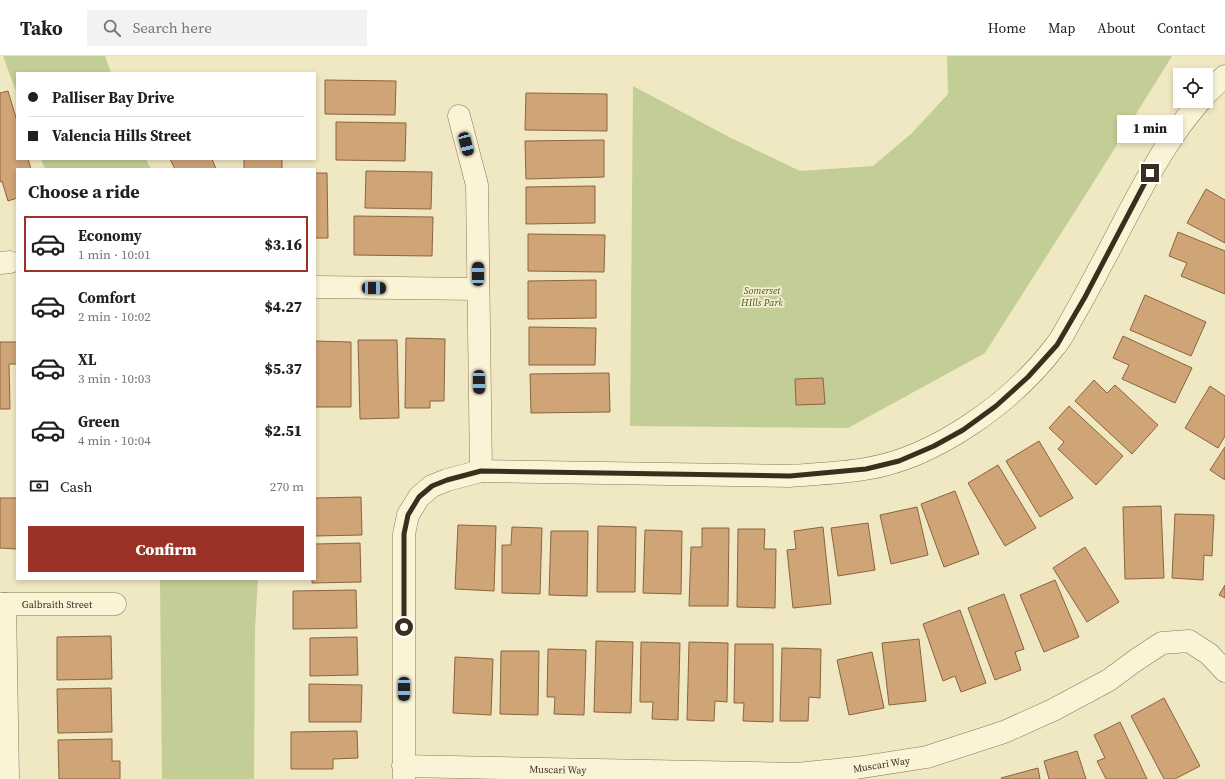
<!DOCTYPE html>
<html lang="en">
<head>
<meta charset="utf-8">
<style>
  body { margin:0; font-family:"Source Serif 4",serif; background:#f2f2f2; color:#202124; height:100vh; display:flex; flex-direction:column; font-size:15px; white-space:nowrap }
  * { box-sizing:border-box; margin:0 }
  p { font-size:13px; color:#757577 }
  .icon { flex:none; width:22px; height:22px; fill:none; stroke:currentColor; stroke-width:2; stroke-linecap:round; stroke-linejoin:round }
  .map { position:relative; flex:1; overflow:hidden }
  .sheet { position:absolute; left:16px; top:112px; width:300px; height:412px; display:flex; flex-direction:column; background:#fff; border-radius:0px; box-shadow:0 2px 6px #0003 }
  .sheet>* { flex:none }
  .guide { position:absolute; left:16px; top:16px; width:300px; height:88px; border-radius:0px; box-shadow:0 2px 6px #0003; display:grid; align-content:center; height:88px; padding:0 12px; background:#fff }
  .buttons { position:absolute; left:1173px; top:12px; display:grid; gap:8px }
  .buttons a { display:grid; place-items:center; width:40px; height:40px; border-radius:0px; background:#fff; box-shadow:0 2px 6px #0003; font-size:20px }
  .end { position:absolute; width:18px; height:18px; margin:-9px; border:5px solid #3a2e1e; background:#fff; box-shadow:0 0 0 2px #fff }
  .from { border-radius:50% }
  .bubble { position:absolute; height:28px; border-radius:0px; background:#fff; box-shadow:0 2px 6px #0003; font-size:13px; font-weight:800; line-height:28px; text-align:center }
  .car { position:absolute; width:12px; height:24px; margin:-12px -6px; border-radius:5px; box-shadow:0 0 3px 1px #0007; background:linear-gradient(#222 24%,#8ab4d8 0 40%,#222 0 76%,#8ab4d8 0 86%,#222 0) }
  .guide b { display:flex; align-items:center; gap:14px; height:38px; font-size:15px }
  .guide b+b { border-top:1px solid #e0e0e0 }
  .guide i { width:10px; height:10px; background:#202124 }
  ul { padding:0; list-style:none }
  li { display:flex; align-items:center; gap:12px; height:56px; margin:0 8px 6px; padding:0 4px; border:2px solid transparent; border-radius:0px }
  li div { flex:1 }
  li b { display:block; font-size:15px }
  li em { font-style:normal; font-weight:800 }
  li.on { border-color:#9c3126 }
  li>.icon { width:36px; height:36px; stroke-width:1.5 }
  h2 { padding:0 12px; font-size:18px; line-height:48px }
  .pay { display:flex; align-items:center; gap:10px; height:44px; padding:0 12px; font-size:15px }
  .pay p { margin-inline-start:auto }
  .button { display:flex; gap:8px; margin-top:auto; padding:8px 12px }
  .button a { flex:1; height:46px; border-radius:0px; background:#9c3126; color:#fff; font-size:16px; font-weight:800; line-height:46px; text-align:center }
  header { display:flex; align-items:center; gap:24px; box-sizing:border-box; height:56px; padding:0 20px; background:#fff; border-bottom:1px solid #e0e0e0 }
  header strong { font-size:19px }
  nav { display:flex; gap:22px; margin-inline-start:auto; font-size:14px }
  .search { width:280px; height:36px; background:#f2f2f2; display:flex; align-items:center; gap:10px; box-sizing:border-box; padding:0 14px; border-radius:0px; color:#757577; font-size:15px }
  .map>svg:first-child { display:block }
  .green { fill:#c3ce96 }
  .building { fill:#cfa477; stroke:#8b643e }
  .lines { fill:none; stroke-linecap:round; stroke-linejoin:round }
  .street-casing { stroke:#8b7859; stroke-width:23 }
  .street { stroke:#faf3d6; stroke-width:22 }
  .route { stroke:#3a2e1e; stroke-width:5 }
  .labels { text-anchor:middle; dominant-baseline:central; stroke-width:3.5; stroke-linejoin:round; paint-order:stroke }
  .park-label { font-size:10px; font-style:italic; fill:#455723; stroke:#f7f0d3 }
  .street-label { font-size:10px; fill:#3a2e1e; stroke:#f7f0d3 }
</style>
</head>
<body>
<header>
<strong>Tako</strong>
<div class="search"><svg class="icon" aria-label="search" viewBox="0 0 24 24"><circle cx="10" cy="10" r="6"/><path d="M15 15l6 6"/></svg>Search here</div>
<nav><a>Home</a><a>Map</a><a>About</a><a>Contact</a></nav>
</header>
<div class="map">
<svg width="1225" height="723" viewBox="0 0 1225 723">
  <rect width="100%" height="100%" fill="#f0e7c3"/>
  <g class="green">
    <polygon points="3,0 105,0 111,17 17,17 17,38"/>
    <polygon points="947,0 1172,0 1095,124 985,297 848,372 630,370 633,30 729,81 800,115 873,110 912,77 948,38"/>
    <polygon points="41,103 146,103 151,113 45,113"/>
    <polygon points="160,523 258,523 255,573 254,723 162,723"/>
  </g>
  <g class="building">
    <polygon points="325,24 396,25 395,59 325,58"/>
    <polygon points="8,35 17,65 17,103 28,103 31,113 17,113 17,142 8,145 2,125 0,126 0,37"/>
    <polygon points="526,37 607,38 607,75 525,74"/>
    <polygon points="336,66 406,67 405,105 336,104"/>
    <polygon points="604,84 604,121 526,123 525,85"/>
    <polygon points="170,103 212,103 216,113 175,113"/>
    <rect x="244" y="103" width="38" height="10"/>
    <polygon points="366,115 432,116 431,153 365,152"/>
    <polygon points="315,117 327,117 328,182 315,182"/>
    <polygon points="595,130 595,167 526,168 526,131"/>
    <polygon points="1206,133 1225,144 1225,187 1187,167"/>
    <polygon points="354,160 433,161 432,200 354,199"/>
    <polygon points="1178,176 1225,195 1225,238 1181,220 1187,207 1169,200"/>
    <polygon points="528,178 605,179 604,216 528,215"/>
    <polygon points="596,224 596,262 528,263 528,225"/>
    <polygon points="1145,239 1206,266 1191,300 1130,274"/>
    <polygon points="529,271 596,272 595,309 529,309"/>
    <polygon points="1123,280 1192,312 1175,347 1122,323 1129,309 1113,302"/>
    <polygon points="406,282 445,283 444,345 430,345 430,352 405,352"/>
    <polygon points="358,284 397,284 399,362 360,363"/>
    <polygon points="315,285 351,286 351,351 315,351"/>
    <polygon points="0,286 17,286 17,308 9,308 10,353 0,353"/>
    <polygon points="609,317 610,356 531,357 530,318"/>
    <polygon points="823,322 825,348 796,349 795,323"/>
    <polygon points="1094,324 1107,337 1115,329 1158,369 1132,398 1075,345"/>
    <polygon points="1210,330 1225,340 1225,380 1218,392 1185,372"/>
    <polygon points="1069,350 1123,400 1096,429 1058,393 1064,386 1049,372"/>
    <polygon points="1039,385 1073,442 1040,461 1006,405"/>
    <polygon points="1225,391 1225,424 1210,414"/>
    <polygon points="998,409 1036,472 1005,490 968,427"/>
    <polygon points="955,435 979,498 944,511 921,448"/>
    <polygon points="361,441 362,479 315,480 315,442"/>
    <polygon points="0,442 17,442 17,493 0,492"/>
    <polygon points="1161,450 1164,522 1125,523 1123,451"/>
    <polygon points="917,451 928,499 891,508 880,459"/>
    <polygon points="1175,458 1214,459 1212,500 1204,499 1203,524 1172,522"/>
    <polygon points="868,467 875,514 838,520 831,472"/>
    <polygon points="458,469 496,470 494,535 455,533"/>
    <polygon points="598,470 636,471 635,536 597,536"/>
    <polygon points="512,471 542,472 540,538 502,537 502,489 511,489"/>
    <polygon points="823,471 831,548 793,552 787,494 796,493 794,475"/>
    <polygon points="702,472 729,472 728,550 689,550 691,491 702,491"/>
    <polygon points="738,473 765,473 764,493 776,493 775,552 737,551"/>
    <polygon points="645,474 682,475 681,538 643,537"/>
    <polygon points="551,475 588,475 587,540 549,539"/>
    <polygon points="360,487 361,526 312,527 312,523 315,523 315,488"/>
    <polygon points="1085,491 1119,546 1087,566 1053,512"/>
    <polygon points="1055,524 1079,581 1044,596 1020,539"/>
    <polygon points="1225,529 1225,542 1219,539"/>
    <polygon points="356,534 357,572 293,573 293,535"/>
    <polygon points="1004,538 1024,593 1015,596 1021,614 995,624 968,552"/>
    <polygon points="960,554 986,627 961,636 955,620 943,625 923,568"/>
    <polygon points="111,580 112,623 57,624 57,581"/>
    <polygon points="357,581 358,619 310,620 310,582"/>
    <polygon points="919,583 926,645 889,649 882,587"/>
    <polygon points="596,585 633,586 631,657 594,656"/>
    <polygon points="641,586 680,587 678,664 652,663 653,646 640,646"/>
    <polygon points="689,586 728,587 727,646 715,645 714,665 687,664"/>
    <polygon points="735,588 773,588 773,666 743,665 744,647 734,647"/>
    <polygon points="782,592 821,593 820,642 809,641 808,665 780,665"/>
    <polygon points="548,593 586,594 584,659 554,658 555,641 547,641"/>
    <polygon points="501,595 539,595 538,659 500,658"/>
    <polygon points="872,596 884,652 849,659 837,604"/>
    <polygon points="455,601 493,603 491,659 453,657"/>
    <polygon points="309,628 362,629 361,666 309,666"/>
    <polygon points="111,632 112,676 58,677 57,633"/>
    <polygon points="1164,642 1200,710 1175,723 1164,723 1131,660"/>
    <polygon points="1120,666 1147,723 1106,723 1097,705 1105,702 1094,679"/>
    <polygon points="357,675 358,702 333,703 333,713 291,713 291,676"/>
    <polygon points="112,683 112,705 120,705 120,723 59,723 58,684"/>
    <polygon points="1077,695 1086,723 1049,723 1044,705"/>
    <polygon points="1038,712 1040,723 1002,723 1001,722"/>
  </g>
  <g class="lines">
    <g class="street-casing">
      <g id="street">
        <polyline points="1206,38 1225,20"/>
        <polyline points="459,60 477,129 481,415"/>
        <polyline points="0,207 10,206"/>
        <polyline points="315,231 478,233"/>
        <path id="s1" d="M0,548H115"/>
        <polyline points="5,548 8,723"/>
        <path id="s2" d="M403,710L797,718L856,712L927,701L1004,676L1053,654L1109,624L1136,604L1162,587L1189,585L1209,598L1225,615"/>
        <path d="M404,723V478L408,459L419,441L432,430L447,424L481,415L790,420C815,418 841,417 865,413C936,402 1014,345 1056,289C1062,282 1066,273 1070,266C1080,248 1090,231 1099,213C1124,167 1146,119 1176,76C1183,65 1192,55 1200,45"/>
      </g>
    </g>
    <use href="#street" class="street"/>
  </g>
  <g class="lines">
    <polyline class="route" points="404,571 404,478 408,459 419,441 432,430 447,424 481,415 790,420 866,413 899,405 934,390 963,374 996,350 1028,321 1057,289 1085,241 1150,117"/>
  </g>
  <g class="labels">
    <g class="park-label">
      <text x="762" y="234">Somerset<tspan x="762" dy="12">HIlls Park</tspan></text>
    </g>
    <g class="street-label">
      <text stroke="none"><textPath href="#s1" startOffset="57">Galbraith Street</textPath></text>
      <text stroke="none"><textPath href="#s2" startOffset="479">Muscari Way</textPath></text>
      <text stroke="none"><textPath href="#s2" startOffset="155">Muscari Way</textPath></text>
    </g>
  </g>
</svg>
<div class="buttons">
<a><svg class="icon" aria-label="locate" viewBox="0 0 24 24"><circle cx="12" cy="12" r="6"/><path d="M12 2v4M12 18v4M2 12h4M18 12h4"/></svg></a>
</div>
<i class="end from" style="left:404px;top:571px"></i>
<i class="end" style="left:1150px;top:117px"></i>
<div class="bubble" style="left:1117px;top:59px;width:66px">1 min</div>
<i class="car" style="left:466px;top:88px;rotate:165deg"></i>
<i class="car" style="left:478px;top:218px;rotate:0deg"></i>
<i class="car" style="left:374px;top:232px;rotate:91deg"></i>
<i class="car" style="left:479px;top:326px;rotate:179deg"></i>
<i class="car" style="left:404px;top:633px;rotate:180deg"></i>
<div class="guide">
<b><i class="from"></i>Palliser Bay Drive</b>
<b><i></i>Valencia Hills Street</b>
</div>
<section class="sheet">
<h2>Choose a ride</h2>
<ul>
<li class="on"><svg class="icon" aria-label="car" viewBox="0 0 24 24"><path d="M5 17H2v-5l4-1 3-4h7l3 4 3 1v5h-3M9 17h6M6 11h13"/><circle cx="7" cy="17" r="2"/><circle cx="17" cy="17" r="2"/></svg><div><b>Economy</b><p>1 min · 10:01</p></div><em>$3.16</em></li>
<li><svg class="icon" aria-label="car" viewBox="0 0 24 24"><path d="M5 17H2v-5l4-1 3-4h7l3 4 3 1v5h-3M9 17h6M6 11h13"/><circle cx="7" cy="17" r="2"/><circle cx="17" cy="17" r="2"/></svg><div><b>Comfort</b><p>2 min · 10:02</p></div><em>$4.27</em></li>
<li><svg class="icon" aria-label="car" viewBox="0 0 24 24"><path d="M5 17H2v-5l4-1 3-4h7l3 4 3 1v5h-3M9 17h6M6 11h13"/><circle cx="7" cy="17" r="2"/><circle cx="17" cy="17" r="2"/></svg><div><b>XL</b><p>3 min · 10:03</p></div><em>$5.37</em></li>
<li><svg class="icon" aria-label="car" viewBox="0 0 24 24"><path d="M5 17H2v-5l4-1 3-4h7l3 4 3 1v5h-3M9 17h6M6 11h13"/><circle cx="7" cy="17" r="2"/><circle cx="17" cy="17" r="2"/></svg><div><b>Green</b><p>4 min · 10:04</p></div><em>$2.51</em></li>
</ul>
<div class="pay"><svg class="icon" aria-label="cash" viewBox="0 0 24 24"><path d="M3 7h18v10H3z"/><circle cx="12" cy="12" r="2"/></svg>Cash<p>270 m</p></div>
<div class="button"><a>Confirm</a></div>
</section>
</div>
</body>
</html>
